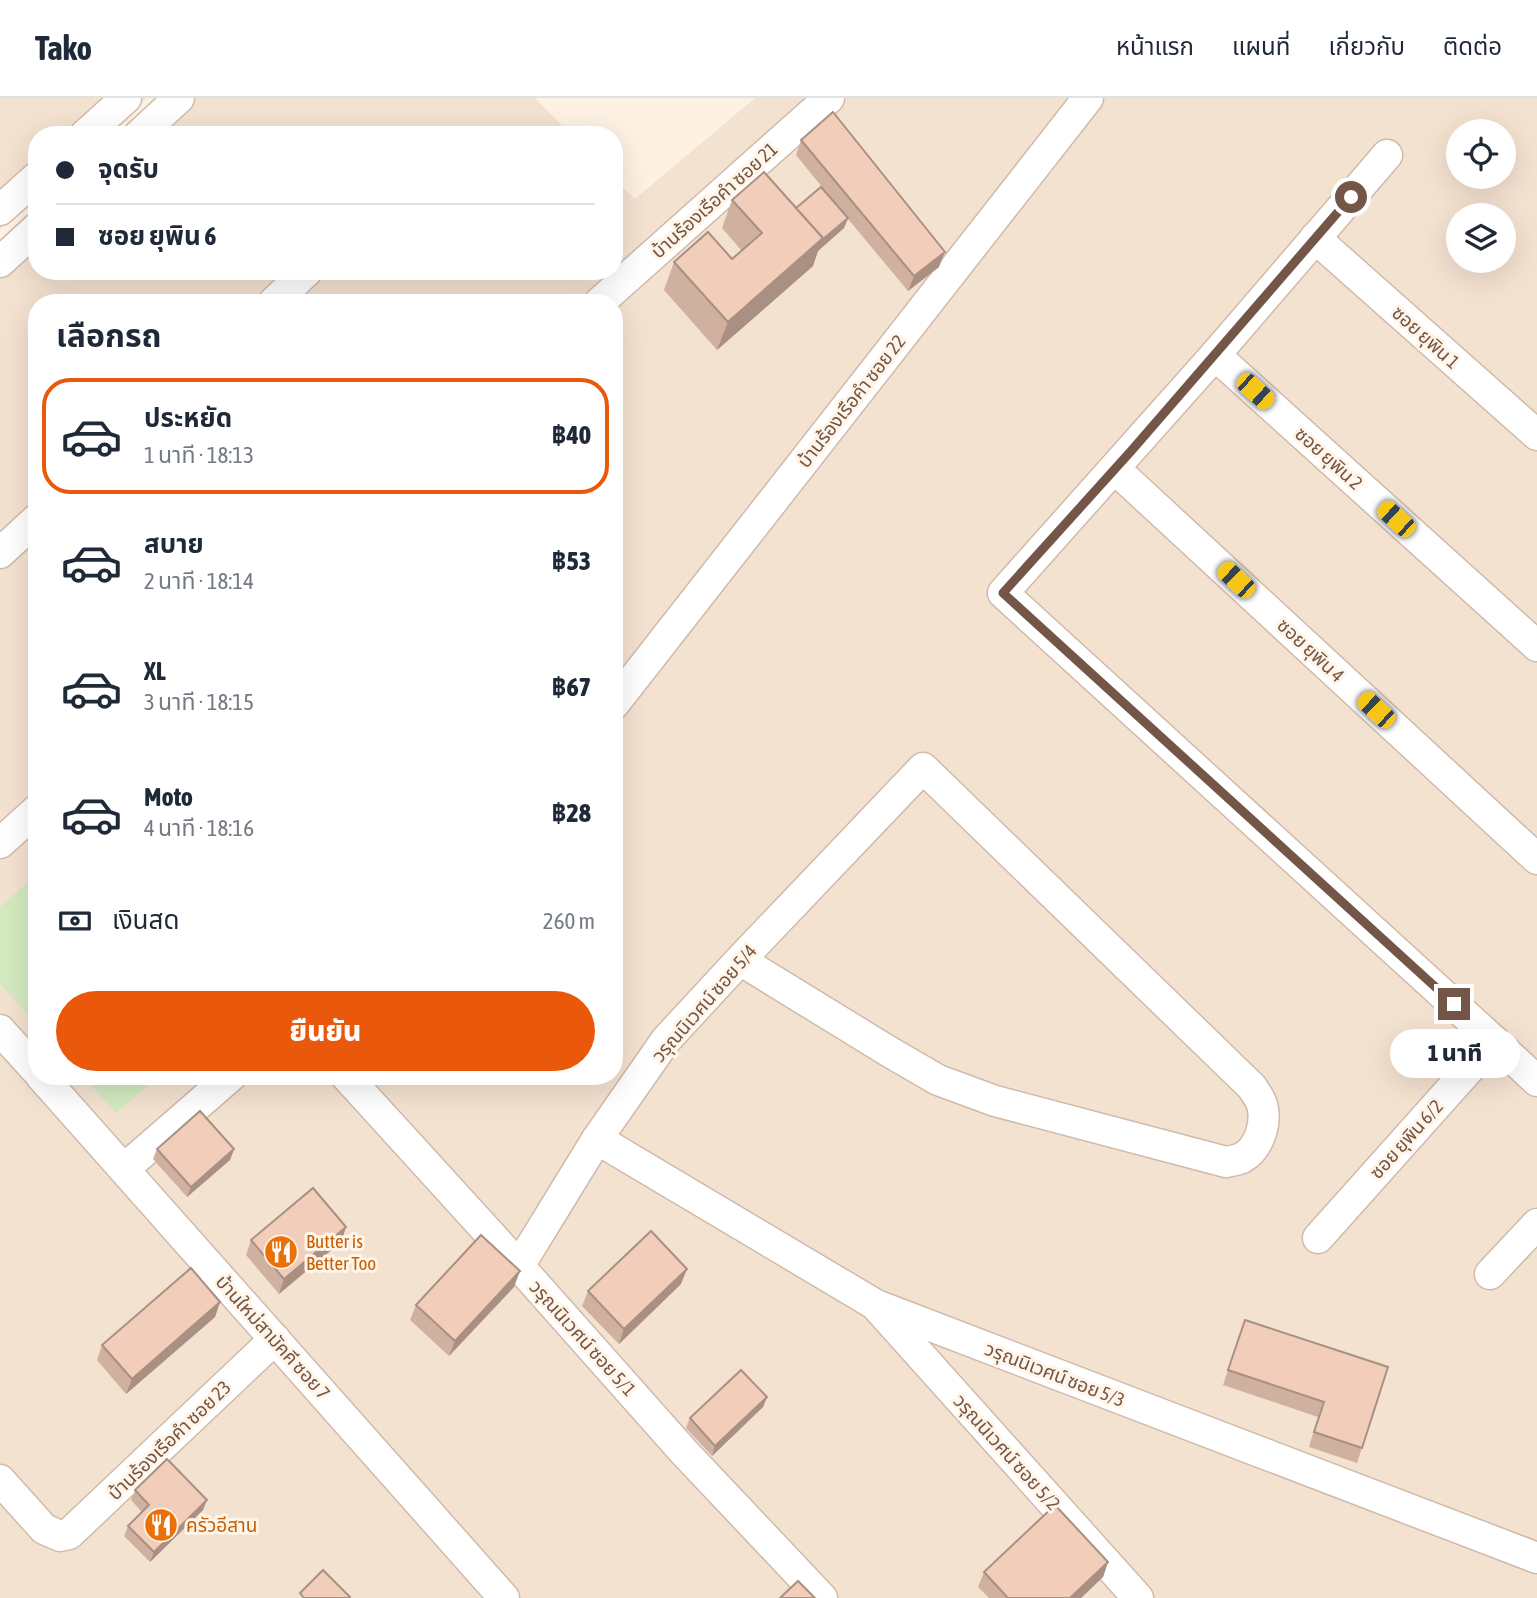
<!DOCTYPE html>
<html lang="th">
<head>
<meta charset="utf-8">
<style>
  body { margin:0; font-family:"Asap Condensed","Noto Sans Thai",sans-serif; background:#f2f2f3; color:#1f2937; height:100vh; display:flex; flex-direction:column; font-size:26px; white-space:nowrap }
  * { box-sizing:border-box; margin:0 }
  p { font-size:23px; color:#747a83 }
  .icon { flex:none; width:38px; height:38px; fill:none; stroke:currentColor; stroke-width:2; stroke-linecap:round; stroke-linejoin:round }
  .map { position:relative; flex:1; overflow:hidden }
  .sheet { position:absolute; left:28px; top:196px; width:595px; height:791px; display:flex; flex-direction:column; background:#fff; border-radius:28px; box-shadow:0 7px 28px #0002 }
  .sheet>* { flex:none }
  .banner { position:absolute; left:28px; top:28px; width:595px; height:154px; border-radius:28px; box-shadow:0 7px 28px #0002; display:grid; align-content:center; height:154px; padding:0 28px; background:#fff }
  .tools { position:absolute; left:1446px; top:21px; display:grid; gap:14px }
  .tools a { display:grid; place-items:center; width:70px; height:70px; border-radius:50%; background:#fff; box-shadow:0 7px 28px #0002; font-size:35px }
  .end { position:absolute; width:32px; height:32px; margin:-16px; border:9px solid #745648; background:#fff; box-shadow:0 0 0 4px #fff }
  .from { border-radius:50% }
  .bubble { position:absolute; height:49px; border-radius:24px; background:#fff; box-shadow:0 7px 28px #0002; font-size:23px; font-weight:800; line-height:49px; text-align:center }
  .car { position:absolute; width:21px; height:42px; margin:-21px -10px; border-radius:9px; box-shadow:0 0 5px 2px #0007; background:linear-gradient(#f5c518 24%,#345 0 40%,#f5c518 0 76%,#345 0 86%,#f5c518 0) }
  .banner b { display:flex; align-items:center; gap:24px; height:66px; font-size:26px }
  .banner b+b { border-top:2px solid #e0e1e3 }
  .banner i { width:18px; height:18px; background:#1f2937 }
  ul { padding:0; list-style:none }
  li { display:flex; align-items:center; gap:21px; height:116px; margin:0 14px 10px; padding:0 14px; border:4px solid transparent; border-radius:28px }
  li div { flex:1 }
  li b { display:block; font-size:26px }
  li em { font-style:normal; font-weight:800 }
  li.selected { border-color:#ea580c }
  li>.icon { width:63px; height:63px; stroke-width:1.5 }
  h2 { padding:0 28px; font-size:32px; line-height:84px }
  .pay { display:flex; align-items:center; gap:18px; height:77px; padding:0 28px; font-size:26px }
  .pay p { margin-inline-start:auto }
  .cta { display:flex; gap:14px; margin-top:auto; padding:14px 28px }
  .cta a { flex:1; height:80px; border-radius:42px; background:#ea580c; color:#fff; font-size:28px; font-weight:800; line-height:80px; text-align:center }
  header { display:flex; align-items:center; gap:42px; box-sizing:border-box; height:98px; padding:0 35px; background:#fff; border-bottom:2px solid #e0e1e3 }
  header strong { font-size:33px }
  nav { display:flex; gap:38px; margin-inline-start:auto; font-size:24px }
  .map>svg:first-child { display:block }
  .residential { fill:#f4e2d0; fill-rule:evenodd }
  .pitch { fill:#d3eac0 }
  .lines { fill:none; stroke-linecap:round; stroke-linejoin:round }
  .minor-casing { stroke:#d0baab; stroke-width:33 }
  .minor { stroke:#fff; stroke-width:30 }
  .wall { fill:#d0b09f }
  .shaded-wall { fill:#a99082 }
  .building { fill:#f2cdb9; stroke:#a99082; stroke-width:2 }
  .route { stroke:#745648; stroke-width:9 }
  .labels { text-anchor:middle; dominant-baseline:central; stroke-width:6; stroke-linejoin:round; paint-order:stroke }
  .street-label { font-size:19px; fill:#745648; stroke:#fff5e8 }
  .food-label { font-size:19px; fill:#c56008; stroke:#fff5e8; text-anchor:start }
</style>
</head>
<body>
<header>
<strong>Tako</strong>
<nav><a>หน้าแรก</a><a>แผนที่</a><a>เกี่ยวกับ</a><a>ติดต่อ</a></nav>
</header>
<div class="map">
<svg width="1537" height="1500" viewBox="0 0 1537 1500">
  <rect width="100%" height="100%" fill="#fcf1e2"/>
  <g class="residential">
    <polygon points="0,0 147,0 106,37 37,37 37,98 0,131"/>
    <polygon points="163,0 535,0 571,37 123,37"/>
    <path d="M755,0H1537V1500H0V150L37,116V173H614V81L635,101ZM1458,33H1503V79H1458ZM1458,117H1503V163H1458ZM37,205H614V978H37Z"/>
  </g>
  <g class="pitch">
    <polygon points="37,776 37,927 0,886 0,809"/>
    <polygon points="83,978 158,978 116,1015"/>
  </g>
  <g class="lines">
    <g class="minor-casing">
      <g id="minor">
        <polyline points="85,37 126,0"/>
        <polyline points="139,37 179,0"/>
        <polyline points="1387,57 1215,257 1003,495 1494,943 1537,983"/>
        <polyline points="0,112 37,79"/>
        <polyline points="1315,140 1537,337"/>
        <polyline points="0,164 37,130"/>
        <polyline points="273,205 307,173"/>
        <polyline points="599,205 829,0"/>
        <polyline points="1215,257 1537,548"/>
        <polyline points="1115,371 1537,761"/>
        <polyline points="0,455 37,421"/>
        <polyline points="614,606 1088,0"/>
        <polyline points="0,745 37,712"/>
        <polyline points="0,932 37,973"/>
        <polyline points="41,978 504,1500"/>
        <polyline points="346,978 519,1168 684,1354 822,1500"/>
        <polyline points="597,1041 876,1207 1537,1460"/>
        <polyline points="124,1071 231,978"/>
        <polyline points="1318,1140 1494,943"/>
        <path d="M519,1168L597,1041L666,942L740,862L923,670L1252,989C1255,994 1259,999 1261,1004C1268,1022 1260,1050 1242,1060C1237,1062 1231,1063 1226,1064L995,1003L938,982L888,953L740,862"/>
        <polyline points="1490,1176 1537,1126"/>
        <polyline points="878,1210 1138,1500"/>
        <polyline points="0,1382 44,1431 60,1438 69,1436 275,1241"/>
      </g>
    </g>
    <use href="#minor" class="minor"/>
  </g>
  <g class="wall">
    <polygon points="801,42 939,169 908,193 848,121 844,130 818,153 813,168 717,252 664,192 674,164 732,161 742,153 722,130 732,102 796,110 831,100 796,57"/>
    <polygon points="157,1051 234,1051 230,1062 187,1099 153,1061"/>
    <polygon points="346,1129 341,1144 279,1196 246,1157 251,1142"/>
    <polygon points="681,1186 619,1246 582,1208 588,1193"/>
    <polygon points="514,1189 449,1258 410,1222 416,1207"/>
    <polygon points="220,1204 215,1219 126,1296 97,1262 102,1247"/>
    <polygon points="1245,1222 1388,1269 1357,1365 1309,1349 1318,1319 1223,1287"/>
    <polygon points="767,1299 763,1309 712,1358 686,1330 690,1320"/>
    <polygon points="135,1392 203,1412 150,1464 124,1438 128,1428 142,1414 131,1402"/>
    <polygon points="1108,1464 1103,1479 1081,1500 989,1500 978,1489 984,1474"/>
  </g>
  <g class="shaded-wall">
    <polygon points="848,120 844,130 818,153 813,168 717,252 728,224 823,140"/>
    <polygon points="945,154 939,169 908,193 914,178"/>
    <polygon points="234,1051 230,1062 187,1099 191,1089"/>
    <polygon points="346,1129 341,1144 279,1196 284,1181"/>
    <polygon points="687,1171 681,1186 619,1246 624,1231"/>
    <polygon points="520,1173 514,1189 449,1258 455,1243"/>
    <polygon points="220,1204 215,1219 126,1296 132,1281"/>
    <polygon points="767,1299 763,1309 712,1358 715,1348"/>
    <polygon points="207,1402 203,1412 150,1464 154,1454"/>
    <polygon points="1108,1464 1103,1479 1081,1500 1070,1500"/>
  </g>
  <g class="building">
    <polygon points="833,14 945,154 914,178 801,42"/>
    <polygon points="764,74 823,140 728,224 674,164 708,134 732,161 762,135 732,102"/>
    <polygon points="821,89 848,120 822,142 823,140 796,110"/>
    <polygon points="200,1013 234,1051 191,1089 157,1051"/>
    <polygon points="313,1090 346,1129 284,1181 251,1142"/>
    <polygon points="651,1133 687,1171 624,1231 588,1193"/>
    <polygon points="481,1137 520,1173 455,1243 416,1207"/>
    <polygon points="191,1170 220,1204 132,1281 102,1247"/>
    <polygon points="1245,1222 1388,1269 1362,1350 1314,1334 1324,1304 1228,1272"/>
    <polygon points="741,1272 767,1299 715,1348 690,1320"/>
    <polygon points="167,1361 207,1402 154,1454 128,1428 149,1407 135,1392"/>
    <polygon points="1055,1407 1108,1464 1070,1500 1008,1500 984,1474"/>
    <polygon points="323,1472 350,1499 349,1500 304,1500 300,1495"/>
    <polygon points="798,1483 815,1500 780,1500"/>
  </g>
  <g class="lines">
    <polyline class="route" points="1351,99 1132,352 1003,495 1454,906"/>
  </g>
  <defs>
    <g id="restaurant-disc" transform="scale(1.75)"><circle r="9.5" fill="#e8710a" stroke="#fff5e8"/><path d="M-5-6h1v4h1v-4h1v4h1v-4h1v5L-1.5 .5V6h-2V.5L-5-1ZM5-6V6H3V1.5H1.5Q1.5-4 5-6Z" fill="#fff"/></g>
  </defs>
  <g fill-rule="evenodd">
    <use href="#restaurant-disc" x="281" y="1154"/>
    <use href="#restaurant-disc" x="161" y="1427"/>
  </g>
  <g class="labels">
    <g class="street-label">
      <text transform="translate(714 102) rotate(-42)">บ้านร้องเรือคำ ซอย 21</text>
      <text transform="translate(1426 239) rotate(42)">ซอย ยุพิน 1</text>
      <text transform="translate(851 303) rotate(-52)">บ้านร้องเรือคำ ซอย 22</text>
      <text transform="translate(1329 360) rotate(42)">ซอย ยุพิน 2</text>
      <text transform="translate(1311 552) rotate(43)">ซอย ยุพิน 4</text>
      <text transform="translate(704 905) rotate(-49)">วรุณนิเวศน์ ซอย 5/4</text>
      <text transform="translate(1406 1041) rotate(-48)">ซอย ยุพิน 6/2</text>
      <text transform="translate(273 1239) rotate(48)">บ้านใหม่สามัคคี ซอย 7</text>
      <text transform="translate(583 1240) rotate(48)">วรุณนิเวศน์ ซอย 5/1</text>
      <text transform="translate(1055 1276) rotate(21)">วรุณนิเวศน์ ซอย 5/3</text>
      <text transform="translate(169 1342) rotate(-44)">บ้านร้องเรือคำ ซอย 23</text>
      <text transform="translate(1007 1354) rotate(48)">วรุณนิเวศน์ ซอย 5/2</text>
    </g>
    <g class="food-label">
      <text x="306" y="1143">Butter is<tspan x="306" dy="22">Better Too</tspan></text>
      <text x="186" y="1427">ครัวอีสาน</text>
    </g>
  </g>
</svg>
<div class="tools">
<a><svg class="icon" aria-label="locate" viewBox="0 0 24 24"><circle cx="12" cy="12" r="6"/><path d="M12 2v4M12 18v4M2 12h4M18 12h4"/></svg></a>
<a><svg class="icon" aria-label="layers" viewBox="0 0 24 24"><path d="M12 4l9 5-9 5-9-5zM3 14l9 5 9-5"/></svg></a>
</div>
<i class="end from" style="left:1351px;top:99px"></i>
<i class="end" style="left:1454px;top:906px"></i>
<div class="bubble" style="left:1390px;top:931px;width:130px">1 นาที</div>
<i class="car" style="left:1255px;top:293px;rotate:132deg"></i>
<i class="car" style="left:1396px;top:421px;rotate:312deg"></i>
<i class="car" style="left:1236px;top:482px;rotate:313deg"></i>
<i class="car" style="left:1376px;top:612px;rotate:313deg"></i>
<div class="banner">
<b><i class="from"></i>จุดรับ</b>
<b><i></i>ซอย ยุพิน 6</b>
</div>
<section class="sheet">
<h2>เลือกรถ</h2>
<ul>
<li class="selected"><svg class="icon" aria-label="car" viewBox="0 0 24 24"><path d="M5 17H2v-5l4-1 3-4h7l3 4 3 1v5h-3M9 17h6M6 11h13"/><circle cx="7" cy="17" r="2"/><circle cx="17" cy="17" r="2"/></svg><div><b>ประหยัด</b><p>1 นาที · 18:13</p></div><em>฿40</em></li>
<li><svg class="icon" aria-label="car" viewBox="0 0 24 24"><path d="M5 17H2v-5l4-1 3-4h7l3 4 3 1v5h-3M9 17h6M6 11h13"/><circle cx="7" cy="17" r="2"/><circle cx="17" cy="17" r="2"/></svg><div><b>สบาย</b><p>2 นาที · 18:14</p></div><em>฿53</em></li>
<li><svg class="icon" aria-label="car" viewBox="0 0 24 24"><path d="M5 17H2v-5l4-1 3-4h7l3 4 3 1v5h-3M9 17h6M6 11h13"/><circle cx="7" cy="17" r="2"/><circle cx="17" cy="17" r="2"/></svg><div><b>XL</b><p>3 นาที · 18:15</p></div><em>฿67</em></li>
<li><svg class="icon" aria-label="car" viewBox="0 0 24 24"><path d="M5 17H2v-5l4-1 3-4h7l3 4 3 1v5h-3M9 17h6M6 11h13"/><circle cx="7" cy="17" r="2"/><circle cx="17" cy="17" r="2"/></svg><div><b>Moto</b><p>4 นาที · 18:16</p></div><em>฿28</em></li>
</ul>
<div class="pay"><svg class="icon" aria-label="cash" viewBox="0 0 24 24"><path d="M3 7h18v10H3z"/><circle cx="12" cy="12" r="2"/></svg>เงินสด<p>260 m</p></div>
<div class="cta"><a>ยืนยัน</a></div>
</section>
</div>
</body>
</html>
